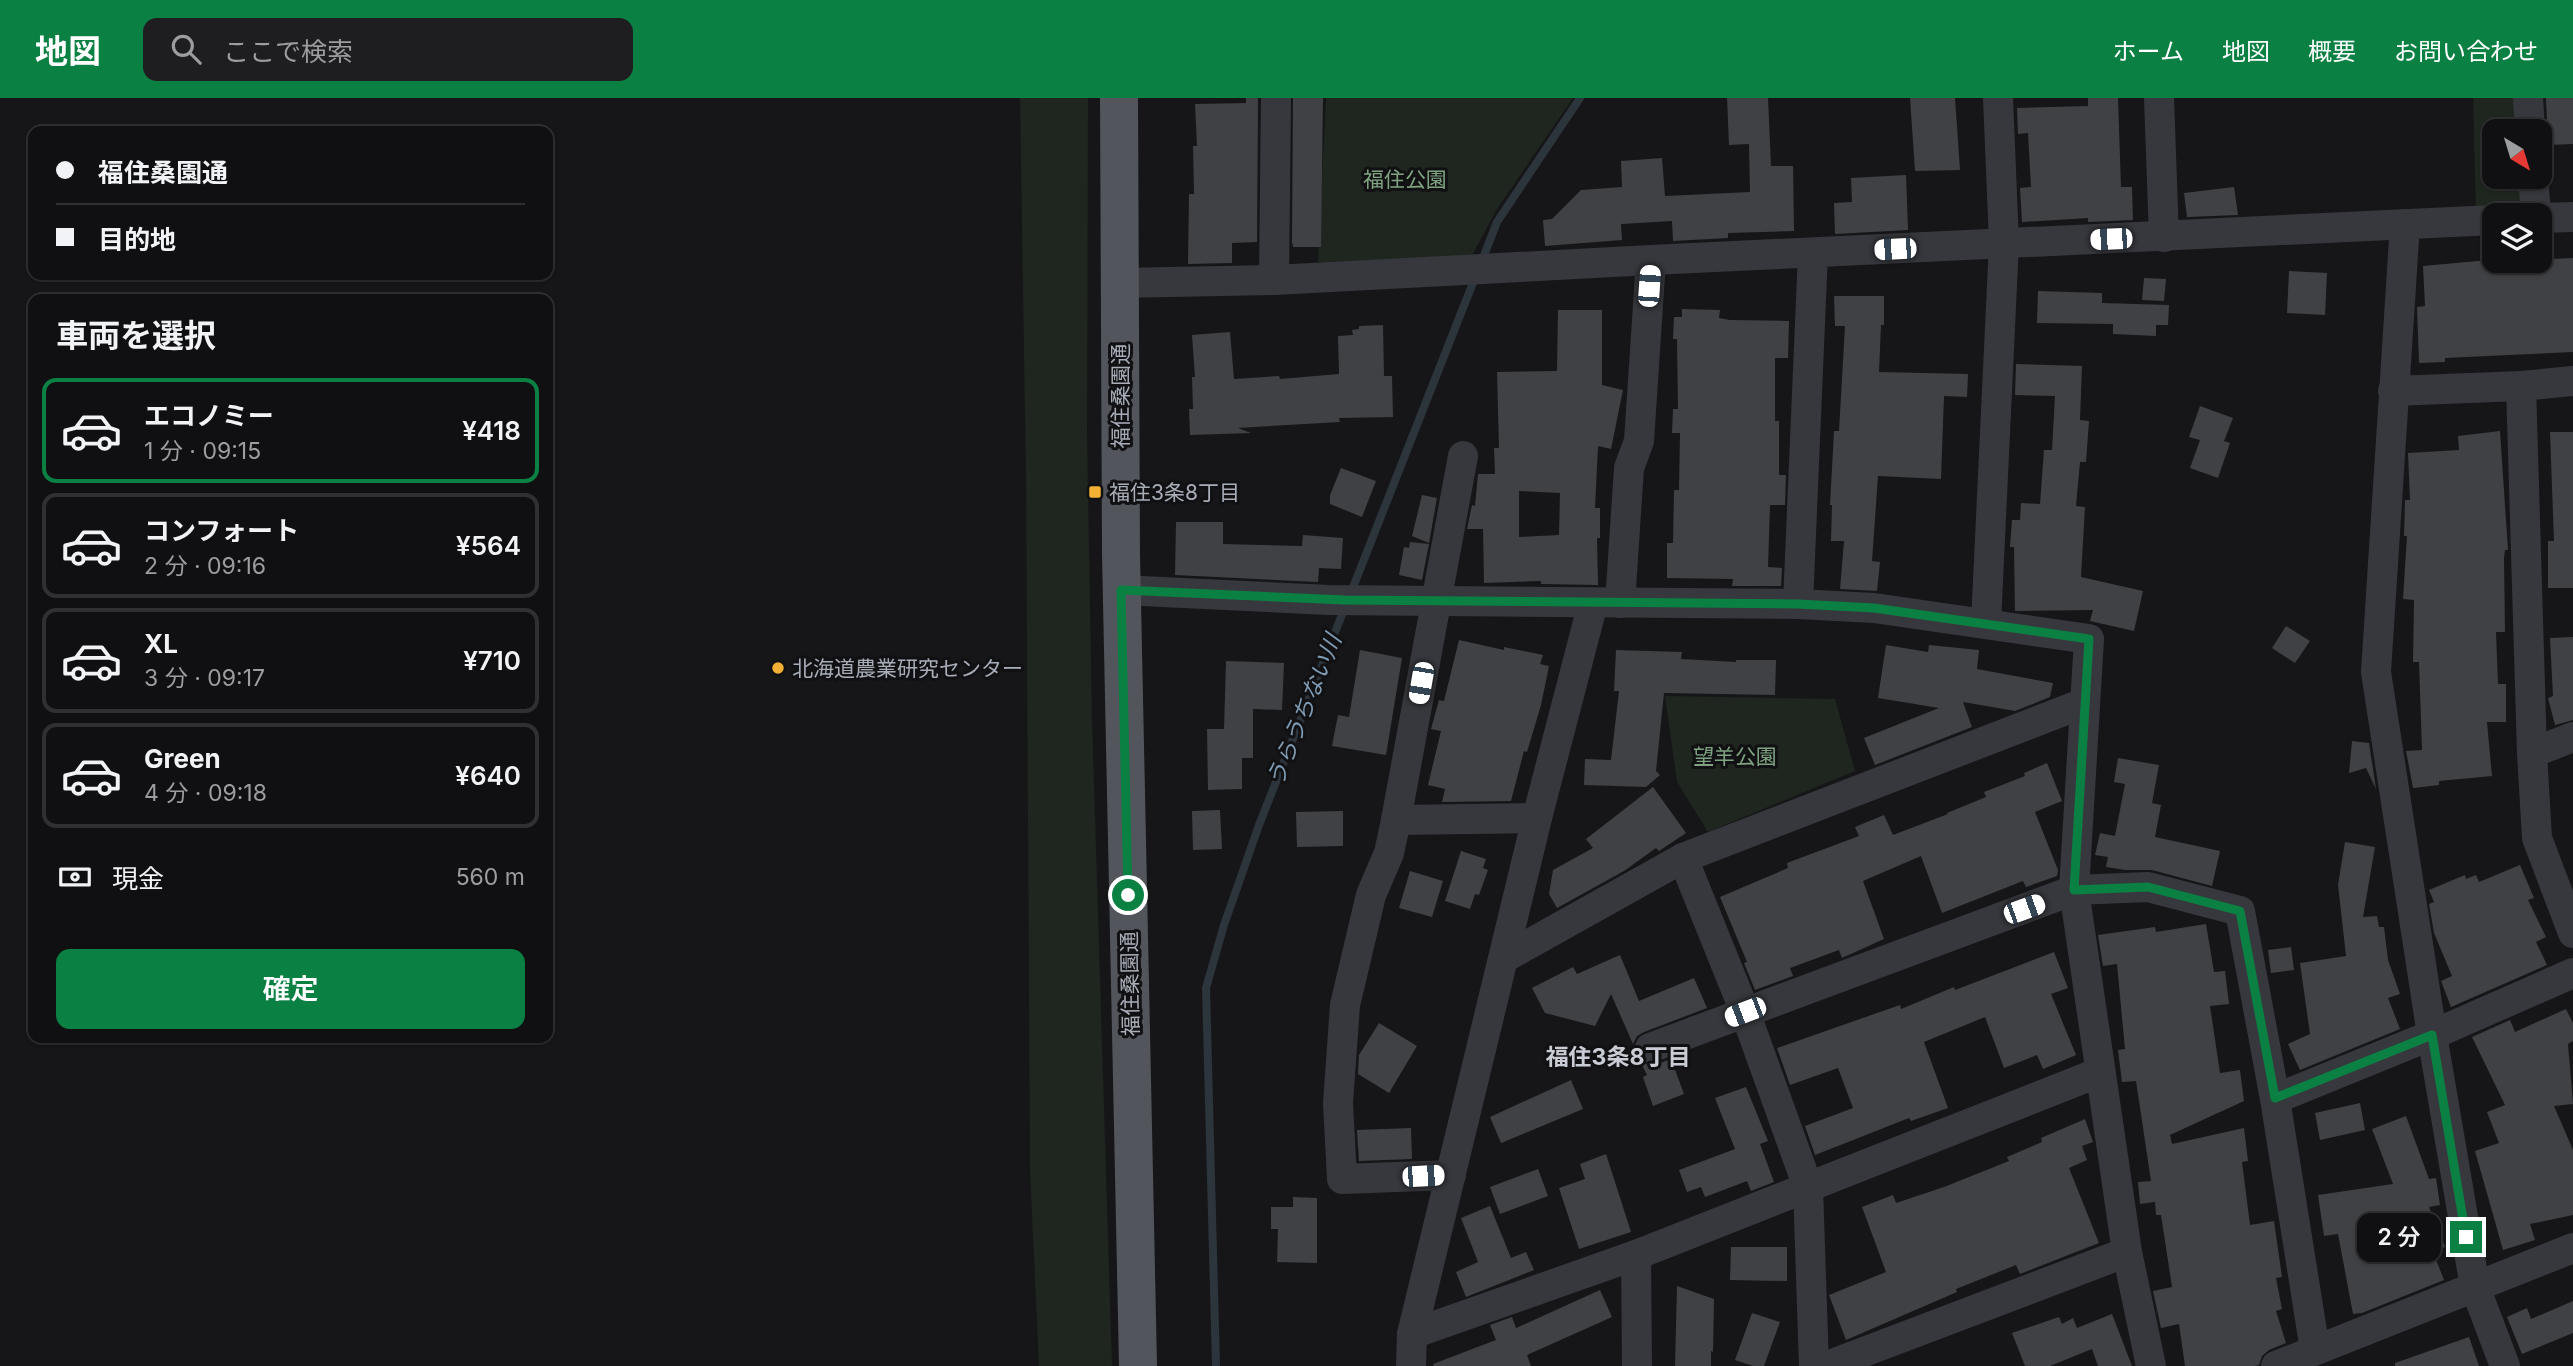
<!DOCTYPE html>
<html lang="ja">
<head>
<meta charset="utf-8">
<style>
  body { margin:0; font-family:Inter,"Noto Sans JP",sans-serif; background:#1e1e20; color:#f1f3f6; height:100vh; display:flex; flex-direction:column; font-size:26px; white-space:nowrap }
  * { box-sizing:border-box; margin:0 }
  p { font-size:23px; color:#9c9d9f }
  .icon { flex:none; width:38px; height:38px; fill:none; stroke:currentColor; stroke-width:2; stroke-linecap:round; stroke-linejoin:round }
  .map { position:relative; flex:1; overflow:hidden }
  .sheet { position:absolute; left:28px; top:196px; width:525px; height:749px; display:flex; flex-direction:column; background:#101012; border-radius:14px; box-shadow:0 2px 5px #0004,0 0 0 2px #303032 }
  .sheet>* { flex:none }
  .guide { position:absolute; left:28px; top:28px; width:525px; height:154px; border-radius:14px; box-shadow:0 2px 5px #0004,0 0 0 2px #303032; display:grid; align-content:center; height:154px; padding:0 28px; background:#101012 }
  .needle { width:46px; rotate:142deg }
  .tools { position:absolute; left:2482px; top:21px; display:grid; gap:14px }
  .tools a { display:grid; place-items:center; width:70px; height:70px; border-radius:14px; background:#101012; box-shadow:0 2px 5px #0004,0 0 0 2px #303032; font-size:35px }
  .end { position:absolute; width:32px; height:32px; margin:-16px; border:9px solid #0b8043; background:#fff; box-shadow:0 0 0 4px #fff }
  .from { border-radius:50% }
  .bubble { position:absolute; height:49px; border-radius:14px; background:#101012; box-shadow:0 2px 5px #0004,0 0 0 2px #303032; font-size:23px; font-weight:600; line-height:49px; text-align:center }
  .car { position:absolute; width:21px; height:42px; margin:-21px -10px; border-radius:9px; box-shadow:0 0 5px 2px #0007; background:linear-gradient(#fff 24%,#345 0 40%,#fff 0 76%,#345 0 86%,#fff 0) }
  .guide b { display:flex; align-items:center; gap:24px; height:66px; font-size:26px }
  .guide b+b { border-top:2px solid #303032 }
  .guide i { width:18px; height:18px; background:#f1f3f6 }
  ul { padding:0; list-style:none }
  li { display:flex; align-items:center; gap:21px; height:105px; margin:0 14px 10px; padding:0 14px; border:4px solid #303032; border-radius:14px }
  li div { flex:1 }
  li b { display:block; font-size:26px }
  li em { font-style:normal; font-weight:600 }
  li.selected { border-color:#0b8043 }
  li>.icon { width:63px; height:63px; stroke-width:1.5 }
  h2 { padding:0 28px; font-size:32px; line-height:84px }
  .pay { display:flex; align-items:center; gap:18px; height:77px; padding:0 28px; font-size:26px }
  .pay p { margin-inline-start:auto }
  .primary-button { display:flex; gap:14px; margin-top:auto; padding:14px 28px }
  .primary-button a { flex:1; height:80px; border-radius:14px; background:#0b8043; color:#fff; font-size:28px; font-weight:600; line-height:80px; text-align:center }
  header { display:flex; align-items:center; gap:42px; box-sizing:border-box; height:98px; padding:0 35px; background:#0b8043; color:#fff }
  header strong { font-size:33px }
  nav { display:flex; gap:38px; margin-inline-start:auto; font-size:24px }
  .search { width:490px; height:63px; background:#1e1e20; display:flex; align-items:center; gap:18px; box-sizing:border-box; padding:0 24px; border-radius:14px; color:#9c9d9f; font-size:26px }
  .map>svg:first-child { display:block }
  .green { fill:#1e261f }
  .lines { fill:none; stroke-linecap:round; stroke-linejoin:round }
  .stream { stroke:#2c353c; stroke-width:8 }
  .building { fill:#404145; fill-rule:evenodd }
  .minor { stroke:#37383d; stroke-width:30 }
  .primary { stroke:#53555c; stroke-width:38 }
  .route { stroke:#0b8043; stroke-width:9 }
  .poi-dot { fill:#f2b134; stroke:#111113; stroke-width:2.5 }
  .labels { text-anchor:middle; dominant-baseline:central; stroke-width:6; stroke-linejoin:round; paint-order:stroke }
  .park-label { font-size:21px; fill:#7fa381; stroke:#111113 }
  .street-label { font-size:21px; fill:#a8adb8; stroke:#111113 }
  .poi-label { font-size:21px; fill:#a8adb8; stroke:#111113; text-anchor:start }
  .water-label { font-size:23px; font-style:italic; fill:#7f9bb3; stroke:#111113 }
  .neighbourhood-label { font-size:23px; font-weight:bold; fill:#c9ccd4; stroke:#111113 }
</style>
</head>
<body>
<header>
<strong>地図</strong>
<div class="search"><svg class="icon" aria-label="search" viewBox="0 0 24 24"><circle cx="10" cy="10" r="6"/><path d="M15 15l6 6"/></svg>ここで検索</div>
<nav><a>ホーム</a><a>地図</a><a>概要</a><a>お問い合わせ</a></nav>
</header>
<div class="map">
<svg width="2573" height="1268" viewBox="0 0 2573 1268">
  <rect width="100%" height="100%" fill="#161618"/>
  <g class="green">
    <polygon points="1020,0 1088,0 1087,338 1092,621 1112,1268 1039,1268 1030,1073 1026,381"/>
    <polygon points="1326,0 1573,0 1497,111 1469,163 1318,164"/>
    <polygon points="2473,0 2522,0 2523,33 2494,33 2494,79 2525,79 2527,116 2476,114"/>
    <polygon points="1665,598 1835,601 1855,673 1708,734 1677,684"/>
  </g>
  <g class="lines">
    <g class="stream">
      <polyline points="1481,165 1497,124 1580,0"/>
      <polyline points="1350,497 1476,177"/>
      <polyline points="1216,1268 1206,890 1224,827 1259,727 1345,509"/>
    </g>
  </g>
  <g class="building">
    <polygon points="1246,0 1258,0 1257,144 1232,145 1232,165 1188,166 1189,96 1194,96 1193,48 1197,48 1195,6 1246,5"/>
    <polygon points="1293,0 1323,0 1321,149 1293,149 1292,144"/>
    <polygon points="1727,0 1768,0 1771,68 1793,68 1794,133 1728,135 1728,140 1673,143 1672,123 1621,126 1622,142 1545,148 1543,122 1552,121 1581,92 1622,89 1621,63 1662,60 1665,98 1750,94 1749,46 1729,47"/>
    <polygon points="1910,0 1955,0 1960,72 1915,73"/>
    <polygon points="2088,0 2118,0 2121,89 2132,89 2133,122 2088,124 2088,120 2022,124 2020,90 2031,89 2028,35 2018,36 2017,10 2088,8"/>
    <polygon points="2546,0 2573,0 2573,46 2548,47"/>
    <polygon points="1906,77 1908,132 1835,136 1834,105 1852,104 1851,80"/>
    <polygon points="2234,89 2238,117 2187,119 2184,95"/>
    <polygon points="2573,160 2573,254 2445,260 2445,264 2419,265 2417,209 2425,208 2423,168 2489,162 2489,164"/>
    <polygon points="2289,173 2327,175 2325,217 2287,215"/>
    <polygon points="2144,180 2166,181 2164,203 2142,202"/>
    <polygon points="2038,193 2102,195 2102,205 2169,207 2168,227 2156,227 2156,238 2113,236 2113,226 2037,225"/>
    <polygon points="1834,198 1884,198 1884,227 1881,227 1879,274 1968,276 1967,299 1944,298 1941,381 1878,378 1872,463 1880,464 1877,493 1840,491 1844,443 1831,443 1832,407 1830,407 1834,333 1839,333 1845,228 1835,228"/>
    <polygon points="1682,211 1720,212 1719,220 1730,222 1789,223 1788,260 1775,260 1775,323 1779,323 1779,377 1786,377 1785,407 1770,407 1768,469 1782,470 1781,488 1732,488 1733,481 1667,480 1667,445 1673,445 1674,392 1679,392 1680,335 1672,335 1673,311 1678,311 1677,241 1673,241 1674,219 1682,219"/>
    <path d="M1558,212H1602V287L1623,292L1611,351L1598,348L1595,410H1600V440H1597L1598,487L1541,486V483L1484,485L1483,431H1467L1472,407L1475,408L1478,376H1495L1494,350H1499L1497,274L1557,273ZM1519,393L1560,395L1559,437L1519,439Z"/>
    <polygon points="1383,227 1384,278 1392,278 1393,319 1339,320 1340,324 1238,330 1251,335 1190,337 1189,311 1193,311 1192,279 1195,279 1192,237 1230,234 1234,281 1279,278 1280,281 1339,276 1338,238 1353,237 1352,232 1359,231 1359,228"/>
    <polygon points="2016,266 2082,268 2080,322 2089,323 2086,364 2080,364 2076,408 2085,409 2081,479 2143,493 2134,533 2090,523 2093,512 2015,513 2014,449 2010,449 2012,422 2020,422 2021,405 2040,406 2044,352 2052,352 2055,298 2015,297"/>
    <polygon points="2200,308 2233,320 2224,343 2230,345 2218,380 2190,370 2200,342 2189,339"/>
    <polygon points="2500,333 2508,452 2505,452 2504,460 2505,534 2496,534 2498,586 2506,586 2506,624 2487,624 2492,678 2439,683 2439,687 2413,690 2406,653 2422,652 2419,564 2413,564 2414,502 2403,501 2407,438 2404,438 2405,402 2410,402 2408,355 2459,352 2458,338"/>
    <polygon points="2550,334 2573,334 2573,490 2548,490 2548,443 2554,443"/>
    <polygon points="1341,370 1376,383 1362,419 1330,406 1330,397"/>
    <polygon points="1422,397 1437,400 1429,445 1412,438"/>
    <polygon points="1176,424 1223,424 1223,446 1302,448 1303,437 1343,440 1341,471 1319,470 1318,484 1175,477"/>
    <polygon points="1410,444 1429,446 1422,482 1399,477 1404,449 1409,450"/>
    <polygon points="2286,528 2310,543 2295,565 2272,550"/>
    <polygon points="2573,539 2573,622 2555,627 2548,600 2553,598 2550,540"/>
    <polygon points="1459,542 1504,552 1504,549 1543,557 1540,566 1549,568 1541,607 1527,654 1524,653 1511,703 1442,704 1445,691 1428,687 1441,633 1431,631 1439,602 1444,603"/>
    <polygon points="1886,547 1928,554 1929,547 1979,552 1977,571 2053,585 2050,599 2015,613 1963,604 1972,629 1875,667 1864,640 1939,610 1878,600"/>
    <polygon points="1360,552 1402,560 1386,657 1332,648 1338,617 1349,619"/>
    <polygon points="1616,552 1682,554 1681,561 1736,564 1736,562 1776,562 1775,597 1664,595 1656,673 1660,677 1646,689 1584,687 1585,661 1611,662 1619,593 1614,593"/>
    <polygon points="1226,563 1284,565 1282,612 1253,611 1253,660 1242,660 1242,691 1208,692 1207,631 1224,631"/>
    <polygon points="2352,643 2369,645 2376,691 2366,670 2349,675"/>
    <polygon points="2118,660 2159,667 2152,705 2161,707 2155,739 2220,753 2212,788 2152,772 2125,772 2106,769 2108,759 2095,757 2100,735 2115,738 2125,686 2114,684"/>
    <polygon points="2047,665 2062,703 2035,714 2058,772 2057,778 2026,789 2023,783 1942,815 1921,758 1863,783 1884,841 1842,860 1839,852 1790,870 1793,878 1755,892 1744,865 1747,864 1720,799 1788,770 1787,765 1859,738 1855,729 1884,717 1893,737 1948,716 1947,715 1986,699 1984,694 2025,678 2024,675"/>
    <polygon points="1653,689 1686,735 1659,753 1656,750 1624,773 1557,810 1549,796 1553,772 1593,750 1586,741"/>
    <polygon points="1220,712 1222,751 1193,752 1192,713"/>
    <polygon points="1343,713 1343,748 1297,749 1296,714"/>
    <polygon points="2345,744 2375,749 2363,819 2377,818 2379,829 2384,829 2388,862 2400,896 2388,900 2400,931 2300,972 2288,946 2310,936 2300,865 2346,858 2338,787"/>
    <polygon points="1461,753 1486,761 1483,770 1488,772 1479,797 1475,796 1470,811 1445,803"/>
    <polygon points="2520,767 2534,800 2528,802 2546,839 2536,844 2547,867 2451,909 2441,883 2452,878 2434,835 2429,806 2434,804 2429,792 2465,777 2466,781 2476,777 2479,784"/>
    <polygon points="1410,773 1443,783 1432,819 1399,810"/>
    <polygon points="2206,826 2214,874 2225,873 2229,906 2210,908 2220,975 2240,972 2244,1003 2170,1037 2172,1046 2244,1030 2248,1063 2242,1064 2250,1127 2274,1123 2282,1179 2276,1180 2282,1211 2276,1213 2286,1245 2269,1252 2262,1258 2259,1267 2255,1268 2185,1268 2179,1226 2161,1230 2153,1193 2172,1189 2161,1117 2156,1117 2155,1104 2140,1106 2138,1084 2151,1083 2136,983 2122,984 2118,952 2125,951 2117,866 2103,868 2098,837 2155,829 2156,834"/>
    <polygon points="2291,849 2294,872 2271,875 2268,852"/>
    <polygon points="2054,854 2068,890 2051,896 2076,957 2043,971 2037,957 2004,970 1985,919 1924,944 1948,1010 1911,1023 1909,1020 1815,1057 1805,1028 1853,1010 1838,970 1790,987 1777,950 1900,907 1901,911 1954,889 1955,892"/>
    <polygon points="1620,857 1639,903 1694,880 1707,910 1644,934 1637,938 1633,946 1611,896 1595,928 1545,915 1532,890 1573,869 1577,876"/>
    <polygon points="2566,911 2573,925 2573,943 2568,946 2573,1006 2554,1008 2573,1052 2573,1117 2530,1126 2535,1142 2503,1152 2475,1053 2499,1045 2487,1014 2505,1007 2472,939 2510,922 2515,934"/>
    <polygon points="1379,925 1417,948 1389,995 1358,976 1359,957"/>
    <polygon points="1671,961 1684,996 1653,1008 1643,979 1647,977 1641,965 1655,967"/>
    <polygon points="1571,982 1583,1011 1501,1045 1490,1019"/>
    <polygon points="1746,989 1768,1043 1760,1046 1774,1084 1751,1093 1747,1083 1705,1099 1701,1089 1687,1094 1679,1072 1735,1051 1715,1000"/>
    <polygon points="2360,1005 2365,1032 2320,1042 2315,1015"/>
    <polygon points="2406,1018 2429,1081 2436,1080 2440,1107 2429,1109 2445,1149 2433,1154 2444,1182 2362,1215 2353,1216 2338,1136 2324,1138 2318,1097 2393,1086 2372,1031"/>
    <polygon points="2085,1021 2093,1044 2082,1048 2087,1062 2069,1070 2099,1145 2020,1176 2016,1167 1956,1191 1957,1194 1846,1242 1829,1197 1886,1174 1862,1109 1893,1097 1896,1105 1944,1089 2009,1063 2007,1059 2042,1044 2041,1040"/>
    <polygon points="1411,1030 1412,1061 1359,1063 1357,1032"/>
    <polygon points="1606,1056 1631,1134 1579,1151 1559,1090 1585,1081 1580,1066"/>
    <polygon points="1538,1071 1548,1098 1500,1116 1490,1089"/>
    <polygon points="1293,1099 1317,1100 1317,1165 1277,1164 1278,1131 1271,1131 1271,1109 1293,1109"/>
    <polygon points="1490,1108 1511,1160 1526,1154 1534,1172 1466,1199 1456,1174 1478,1164 1461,1120"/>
    <polygon points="1731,1149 1787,1149 1787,1183 1730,1182"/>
    <polygon points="1677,1188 1714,1201 1713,1254 1711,1253 1711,1268 1675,1268"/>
    <polygon points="1600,1192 1612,1219 1527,1257 1531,1268 1434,1268 1433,1266 1496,1242 1490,1227 1512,1219 1516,1230"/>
    <polygon points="2573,1203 2573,1235 2522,1256 2507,1219 2527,1210 2531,1221"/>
    <polygon points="1752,1215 1780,1224 1764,1268 1753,1268 1735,1262"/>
    <polygon points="2112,1216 2132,1268 2098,1268 2092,1251 2050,1268 2025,1268 2012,1235 2059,1219 2062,1226 2073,1220 2077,1230"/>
    <polygon points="2469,1239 2479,1268 2395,1268 2395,1265"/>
  </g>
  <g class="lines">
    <g class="minor">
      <polyline points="2159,0 2164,139"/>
      <polyline points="2528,0 2530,33"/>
      <polyline points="2533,79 2536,117"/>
      <polyline points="2539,120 2573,119"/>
      <polyline points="2405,126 2376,574 2432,937 2475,1189 2505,1268"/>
      <polyline points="1274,182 1276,0"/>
      <polyline points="1119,185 1274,182 1651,162 2494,122"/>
      <polyline points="2521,288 2532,655"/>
      <polyline points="2393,293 2521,288 2573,283"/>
      <polyline points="1121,492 1329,502 1798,506 1874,510 2089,541 2074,792 2127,1154 2151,1268"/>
      <polyline points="1620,505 1629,370 1639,343 1651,162"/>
      <polyline points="1798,506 1813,155"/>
      <polyline points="1986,525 2004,145 1998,0"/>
      <polyline points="2573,639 2532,655 2537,740 2573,835"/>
      <polyline points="1396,722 1537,720"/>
      <polyline points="1683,760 1745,914 1808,1089 1814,1268"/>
      <polyline points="1504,860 1683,760 2084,605"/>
      <polyline points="1650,950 2074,792 2148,789 2240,813 2275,1001 2315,1252"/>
      <polyline points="2275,1001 2432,937 2573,875"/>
      <polyline points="1451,1077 1342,1081 1338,1005 1345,907 1371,797 1389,755 1396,722 1463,358"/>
      <polyline points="1636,1157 1637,1268"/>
      <polyline points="1412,1236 1636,1157 2100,974"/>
      <polyline points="1411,1268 1412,1236 1537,720 1593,505"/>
      <polyline points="1827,1268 2127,1154"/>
      <polyline points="2276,1268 2573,1150"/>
    </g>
    <polyline class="primary" points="1119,0 1121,456 1138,1268"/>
  </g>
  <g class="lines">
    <polyline class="route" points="1128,797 1121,492 1345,502 1798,506 1874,510 2089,541 2074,792 2148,789 2240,813 2275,1000 2432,937 2466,1139"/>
  </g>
  <g class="poi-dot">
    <rect x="1088" y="387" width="14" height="14" rx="3.5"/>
    <circle cx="778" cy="570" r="7"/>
  </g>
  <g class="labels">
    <g class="park-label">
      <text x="1405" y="81">福住公園</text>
      <text x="1735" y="658">望羊公園</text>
    </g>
    <g class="street-label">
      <text transform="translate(1120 298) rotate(-90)">福住桑園通</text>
      <text transform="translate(1130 886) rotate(-91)">福住桑園通</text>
    </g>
    <g class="poi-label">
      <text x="1109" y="394">福住3条8丁目</text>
      <text x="792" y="570">北海道農業研究センター</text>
    </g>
    <g class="water-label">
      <text transform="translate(1304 612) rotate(-68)">うらうちない川</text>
    </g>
    <g class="neighbourhood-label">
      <text x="1618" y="959">福住3条8丁目</text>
    </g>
  </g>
</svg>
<div class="tools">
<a><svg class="needle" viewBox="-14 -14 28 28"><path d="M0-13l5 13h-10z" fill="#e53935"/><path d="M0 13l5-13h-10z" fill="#9c9d9f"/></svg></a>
<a><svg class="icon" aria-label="layers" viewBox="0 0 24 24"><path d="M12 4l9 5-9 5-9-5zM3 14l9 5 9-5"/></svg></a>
</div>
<i class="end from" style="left:1128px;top:797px"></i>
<i class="end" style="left:2466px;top:1139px"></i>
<div class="bubble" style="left:2357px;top:1115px;width:84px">2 分</div>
<i class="car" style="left:2111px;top:141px;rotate:268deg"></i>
<i class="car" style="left:1895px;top:151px;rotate:267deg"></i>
<i class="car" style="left:1649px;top:188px;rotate:4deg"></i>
<i class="car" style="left:1421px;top:585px;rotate:190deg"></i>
<i class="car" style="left:2024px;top:811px;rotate:70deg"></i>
<i class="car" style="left:1745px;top:914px;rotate:249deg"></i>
<i class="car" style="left:1423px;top:1078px;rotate:87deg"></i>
<div class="guide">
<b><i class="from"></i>福住桑園通</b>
<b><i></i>目的地</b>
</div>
<section class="sheet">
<h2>車両を選択</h2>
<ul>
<li class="selected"><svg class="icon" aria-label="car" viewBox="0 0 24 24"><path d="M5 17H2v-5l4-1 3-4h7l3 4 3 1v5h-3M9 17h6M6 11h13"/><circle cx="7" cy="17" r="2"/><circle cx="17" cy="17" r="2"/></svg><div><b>エコノミー</b><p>1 分 · 09:15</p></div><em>¥418</em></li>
<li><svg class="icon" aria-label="car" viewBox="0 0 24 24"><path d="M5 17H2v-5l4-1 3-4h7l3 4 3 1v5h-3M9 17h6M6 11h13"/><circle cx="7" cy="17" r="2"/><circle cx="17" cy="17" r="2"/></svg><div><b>コンフォート</b><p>2 分 · 09:16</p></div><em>¥564</em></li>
<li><svg class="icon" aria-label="car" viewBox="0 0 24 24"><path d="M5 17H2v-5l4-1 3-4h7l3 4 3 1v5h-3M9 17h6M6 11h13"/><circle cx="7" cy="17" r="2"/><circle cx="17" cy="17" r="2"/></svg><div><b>XL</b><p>3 分 · 09:17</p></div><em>¥710</em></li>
<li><svg class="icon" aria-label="car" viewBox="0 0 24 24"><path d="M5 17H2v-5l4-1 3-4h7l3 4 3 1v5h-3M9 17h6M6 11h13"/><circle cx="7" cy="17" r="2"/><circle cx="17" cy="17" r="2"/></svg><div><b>Green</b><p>4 分 · 09:18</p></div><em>¥640</em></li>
</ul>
<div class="pay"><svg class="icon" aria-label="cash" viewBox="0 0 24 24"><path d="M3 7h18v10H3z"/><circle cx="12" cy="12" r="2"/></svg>現金<p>560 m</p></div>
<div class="primary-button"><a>確定</a></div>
</section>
</div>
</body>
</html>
